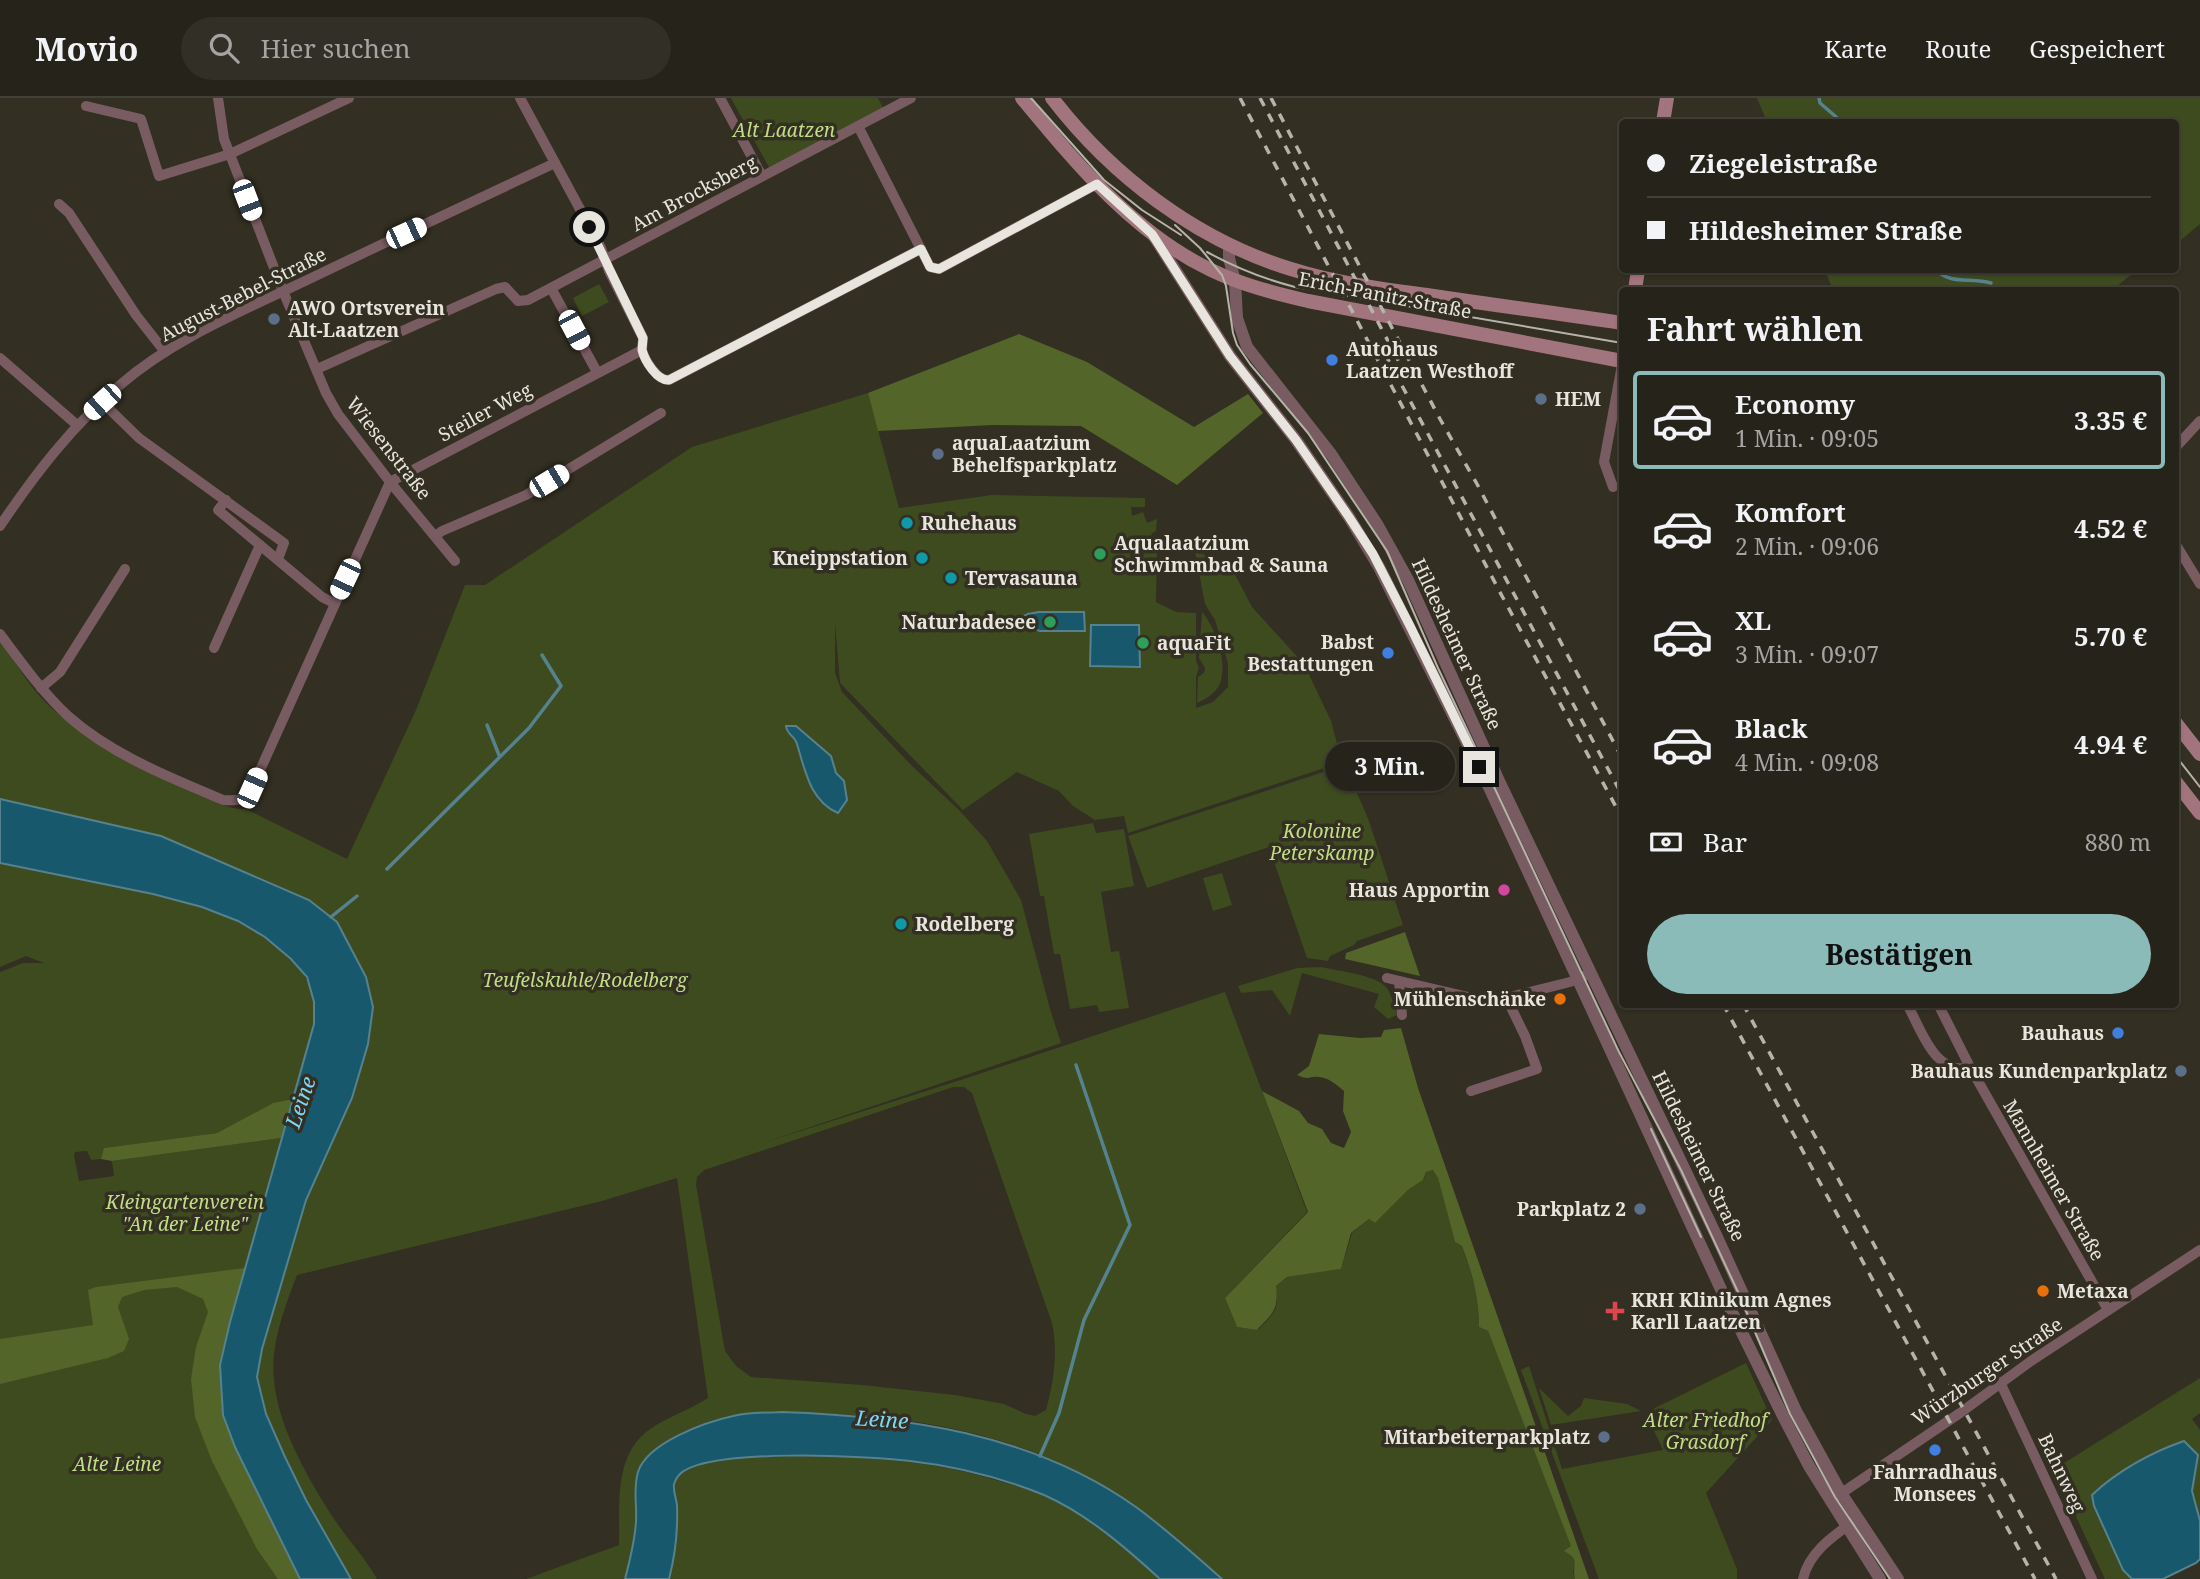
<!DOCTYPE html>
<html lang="de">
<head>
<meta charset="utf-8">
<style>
  body { margin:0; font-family:"Noto Serif",serif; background:#322f27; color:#f1f3f6; height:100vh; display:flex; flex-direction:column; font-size:26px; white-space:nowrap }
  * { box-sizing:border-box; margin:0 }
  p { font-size:23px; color:#a4a4a2 }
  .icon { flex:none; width:38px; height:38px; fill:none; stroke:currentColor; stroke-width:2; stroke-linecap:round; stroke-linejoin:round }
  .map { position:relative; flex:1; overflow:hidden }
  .panel { position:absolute; left:1619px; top:189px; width:560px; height:721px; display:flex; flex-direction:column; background:#26231a; border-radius:7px; box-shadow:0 2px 5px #0004,0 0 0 2px #424039 }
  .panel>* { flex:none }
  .banner { position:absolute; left:1619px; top:21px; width:560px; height:154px; border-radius:7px; box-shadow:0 2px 5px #0004,0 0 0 2px #424039; display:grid; align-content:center; height:154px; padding:0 28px; background:#26231a }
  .end { position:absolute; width:32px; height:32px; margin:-16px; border:9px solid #e7e5dd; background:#111; box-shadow:0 0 0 4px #111 }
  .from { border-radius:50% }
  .bubble { position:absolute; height:49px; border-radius:24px; background:#26231a; box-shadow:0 2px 5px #0004,0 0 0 2px #424039; font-size:23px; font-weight:700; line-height:49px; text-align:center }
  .car { position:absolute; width:21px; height:42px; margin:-21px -10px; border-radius:9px; box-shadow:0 0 5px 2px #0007; background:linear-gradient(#fff 24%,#345 0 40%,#fff 0 76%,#345 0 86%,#fff 0) }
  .banner b { display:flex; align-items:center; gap:24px; height:66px; font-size:26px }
  .banner b+b { border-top:2px solid #424039 }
  .banner i { width:18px; height:18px; background:#f1f3f6 }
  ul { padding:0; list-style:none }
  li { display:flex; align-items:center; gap:21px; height:98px; margin:0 14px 10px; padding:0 14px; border:4px solid transparent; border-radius:7px }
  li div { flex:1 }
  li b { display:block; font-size:26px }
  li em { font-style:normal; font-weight:700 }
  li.current { border-color:#8bbbb9 }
  li>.icon { width:63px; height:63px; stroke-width:1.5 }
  h2 { padding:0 28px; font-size:32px; line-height:84px }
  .pay { display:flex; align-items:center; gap:18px; height:77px; padding:0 28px; font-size:26px }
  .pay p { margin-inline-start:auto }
  .primary-button { display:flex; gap:14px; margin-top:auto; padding:14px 28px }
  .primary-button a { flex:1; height:80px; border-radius:42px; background:#8bbbb9; color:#111; font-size:28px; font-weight:700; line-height:80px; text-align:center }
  header { display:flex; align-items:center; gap:42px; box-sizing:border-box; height:98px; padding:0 35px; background:#26231a; border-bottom:2px solid #424039 }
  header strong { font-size:33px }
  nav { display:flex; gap:38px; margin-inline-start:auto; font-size:24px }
  .search { width:490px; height:63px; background:#322f27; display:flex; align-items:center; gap:18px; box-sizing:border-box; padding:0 24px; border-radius:38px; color:#a4a4a2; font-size:26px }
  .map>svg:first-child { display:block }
  .green { fill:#3e4b1f; fill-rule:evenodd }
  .forest { fill:#536528 }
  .water { fill:#18586c; stroke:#56828e; stroke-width:2 }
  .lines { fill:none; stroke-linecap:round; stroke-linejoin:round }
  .stream { stroke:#56828e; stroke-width:3.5 }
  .minor { stroke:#795c61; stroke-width:10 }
  .tertiary { stroke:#795c61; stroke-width:12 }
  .secondary { stroke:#a2747d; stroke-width:14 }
  .tram { stroke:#b6b3aa; stroke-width:2 }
  .rail { stroke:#b6b3aa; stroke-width:3.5; stroke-dasharray:9 9; stroke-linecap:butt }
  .route { stroke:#e7e5dd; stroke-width:9 }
  .service-dot { fill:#5c6f8a; stroke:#332f22; stroke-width:2.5 }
  .shop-dot { fill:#3f7fe0; stroke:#332f22; stroke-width:2.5 }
  .culture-dot { fill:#0f9aa8; stroke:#332f22; stroke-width:2.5 }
  .leisure-dot { fill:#2e9e5b; stroke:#332f22; stroke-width:2.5 }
  .hotel-dot { fill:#d1479c; stroke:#332f22; stroke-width:2.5 }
  .food-dot { fill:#e8710a; stroke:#332f22; stroke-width:2.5 }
  .health-dot { fill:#e0444e; stroke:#332f22; stroke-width:2.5 }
  .labels { text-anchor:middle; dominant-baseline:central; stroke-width:7; stroke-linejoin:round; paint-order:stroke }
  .park-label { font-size:19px; font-style:italic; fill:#c1de85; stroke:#332f22 }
  .street-label { font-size:19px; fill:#e7e5dd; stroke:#332f22 }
  .poi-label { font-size:19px; font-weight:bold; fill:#e7e5dd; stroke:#332f22; text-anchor:start }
  .water-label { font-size:21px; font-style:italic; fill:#7ed5f5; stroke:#332f22 }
</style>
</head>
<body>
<header>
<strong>Movio</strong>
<div class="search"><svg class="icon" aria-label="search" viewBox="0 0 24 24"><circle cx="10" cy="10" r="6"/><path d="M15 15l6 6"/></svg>Hier suchen</div>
<nav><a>Karte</a><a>Route</a><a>Gespeichert</a></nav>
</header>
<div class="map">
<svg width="2200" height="1481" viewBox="0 0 2200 1481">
  <rect width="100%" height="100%" fill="#332f22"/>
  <g class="green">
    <polygon points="731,0 878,0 885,14 771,73"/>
    <polygon points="1757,0 2200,0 2200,126 2175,147 2175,24 1767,24"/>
    <polygon points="1825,172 2137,172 2112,192 1833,192"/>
    <polygon points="599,186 609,204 582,218 573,200"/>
    <path d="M868,295L899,410L992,397L1145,400V409H1131L1132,418L1143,414L1147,425L1157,421L1156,433L1151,436L1157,449L1156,504L1176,514L1196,515V563L1199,570L1196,579V610L1213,604L1228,589V565L1215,522L1205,506L1194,448L1222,472L1231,469L1252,509L1304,566L1331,623L1342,664L1128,735L1124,718L1095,722L1073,708L1059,693L1017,674L963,712L840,585L835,525V575L842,594L912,668L959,712L987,743L1021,802L1050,911L1061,945L760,1046L967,980L1225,894L1307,1114L1225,1200L1237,1229L1258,1232C1273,1216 1281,1212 1275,1189L1287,1179L1341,1171L1352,1135L1369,1121L1375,1125L1410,1090L1424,1081L1426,1074L1433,1072L1438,1079L1455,1144L1462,1148C1472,1175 1479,1200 1479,1229L1488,1233L1572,1448L1576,1462L1573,1474L1575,1481H1222C1179,1443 1136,1406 1086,1379C1005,1333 906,1318 814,1315C788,1314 760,1312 734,1317C706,1322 669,1337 648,1358C631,1375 638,1402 636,1424C634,1444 630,1462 625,1481H526L619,1447C620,1408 613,1357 650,1331C668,1319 689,1312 708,1300L677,1080L602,1103L297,1177C285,1209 270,1247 274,1282C278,1328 306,1376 330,1415C345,1438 364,1458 377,1481H351L306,1402L285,1359L266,1316L257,1279L262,1251L306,1102L322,1064L366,879L337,824L309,802L161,738L0,701V542C13,559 23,579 37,595C75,639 147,675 201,698C216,704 230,712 246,711L347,761L416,612L465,487H485L692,349ZM796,629L831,658L836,675L799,657L797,643L787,634ZM953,989H964L972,995L1052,1225C1058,1254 1054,1283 1046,1312L1035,1318L1026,1316L1004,1306L955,1297L862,1287L751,1279L736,1268L725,1253L696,1087L697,1079L704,1072Z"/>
    <path d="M1202,514C1216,530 1229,567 1219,588C1214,596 1206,601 1197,605L1198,579L1204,575L1205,570L1199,560Z"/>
    <polygon points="1345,667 1369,723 1403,827 1357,843 1354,847 1330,858 1328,863 1307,860 1269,749 1147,790 1128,738"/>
    <polygon points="1093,725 1096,735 1124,731 1134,788 1101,794 1111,854 1119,853 1129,910 1099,914 1097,907 1070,911 1060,856 1054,856 1044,798 1040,798 1029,736"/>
    <path d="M0,765C35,772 70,779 105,786C172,800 298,823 314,903C320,935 301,971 292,1001L273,1005L217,1035L105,1050L101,1061L91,1062L87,1053L75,1054L74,1057L79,1083L114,1078L112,1063L281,1040L230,1224L279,1441L300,1481H0V874L23,865H44L26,858L0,869Z"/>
    <polygon points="1222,775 1232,807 1213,813 1203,780"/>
    <path d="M1321,869C1338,873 1377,877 1387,890C1392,897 1394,909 1397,917L1388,921L1374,909L1379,896L1302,875L1290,918L1272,892L1241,895L1238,888L1297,870Z"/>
    <polygon points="1746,1265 1772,1322 1706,1395 1737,1471 1737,1481 1599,1481 1521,1272 1529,1268 1562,1371 1663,1352 1648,1320 1655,1310"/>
    <path d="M2200,1280V1315L2192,1321L2200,1332V1423L2192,1391L2198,1357L2184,1343C2168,1349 2114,1374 2104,1387C2100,1393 2097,1401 2094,1408L2123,1472L2132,1481H2105L2068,1401L2076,1395L2073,1390L2067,1392L2056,1370Z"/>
    <polygon points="1539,1290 1568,1318 1581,1308 1584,1300 1627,1306 1641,1313 1551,1327"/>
    <path d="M767,1358C847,1358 919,1359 996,1382C1020,1389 1044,1396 1066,1409C1100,1429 1131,1454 1160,1481H669C675,1458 679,1428 676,1405C675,1396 672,1386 678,1378C692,1359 745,1360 767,1358Z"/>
  </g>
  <g class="forest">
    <polygon points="1019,236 1087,264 1194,329 1248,296 1263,315 1177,387 1081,328 992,327 878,333 868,295"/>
    <polygon points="1405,834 1420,878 1345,861 1346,855"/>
    <path d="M1401,930L1418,990L1589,1481H1575C1571,1465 1582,1463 1564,1453L1571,1448L1488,1233L1479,1229C1479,1200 1472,1174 1462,1148L1455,1144L1438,1080L1433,1072L1426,1074L1423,1082L1409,1091L1375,1125L1369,1121L1351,1135L1341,1171L1287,1179L1276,1188C1279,1212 1273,1215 1257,1232L1237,1229L1225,1200L1308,1114L1262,993L1299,1013L1308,1025L1322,1031L1331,1045L1344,1050L1351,1034L1343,1013L1344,993C1338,988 1328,979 1319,979C1308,978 1311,983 1297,977L1309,968L1319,936L1360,940L1381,939L1384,932Z"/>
    <polygon points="292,1001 281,1040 112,1063 101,1061 104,1050 217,1035 273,1005"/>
    <polygon points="245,1170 220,1267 223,1317 235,1349 300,1481 278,1481 257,1451 212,1363 195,1319 191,1281 196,1249 208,1214 203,1201 177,1189 144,1192 122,1199 118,1209 129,1241 124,1253 108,1260 0,1286 0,1241 93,1227 88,1192 96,1189"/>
  </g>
  <g class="water">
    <polygon points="1039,514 1084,514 1085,533 1040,533 1028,529 1019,531 1015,522 1028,516"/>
    <polygon points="1091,527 1139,527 1140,569 1090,568"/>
    <path d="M786,628H796L831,658L836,675L844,683L847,702L838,715C810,703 805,672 797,646C795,638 787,637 786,628Z"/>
    <polygon points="0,701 161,738 309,802 337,824 366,879 373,909 368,946 352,1000 306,1102 262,1251 257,1279 266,1316 285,1359 306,1402 351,1481 300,1481 235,1349 223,1317 220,1267 230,1224 314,926 314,904 307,879 291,861 265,839 238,823 202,809 153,796 0,765"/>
    <path d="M781,1314C905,1318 1032,1335 1136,1409C1166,1431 1194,1456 1222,1481H1160C1125,1449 1087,1416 1044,1397C1002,1380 954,1368 910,1363C870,1358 704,1349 679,1377C677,1379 675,1383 674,1386C673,1393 676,1400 677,1407C678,1431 675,1458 669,1481H625C630,1462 635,1443 636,1423C637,1407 633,1390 638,1374C647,1345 705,1324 733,1318C748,1314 765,1315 781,1314Z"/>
    <path d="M2184,1343L2198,1357L2192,1393L2200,1423V1461L2196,1465L2163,1481H2132L2123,1472L2094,1408L2092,1397C2117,1373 2152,1354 2184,1343Z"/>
  </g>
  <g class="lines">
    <g class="stream">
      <polyline points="1819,0 1820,5 1842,24"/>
      <path d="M1936,172C1951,187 1971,179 1991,185"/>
      <polyline points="487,627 499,657"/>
      <polyline points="387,771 529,630 561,588 542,557"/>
      <polyline points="331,819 357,798"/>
      <polyline points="1040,1358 1059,1315 1084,1222 1130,1127 1076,967"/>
    </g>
    <g class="minor">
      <polyline points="218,0 224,41 283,193 326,295 338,316 390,384 455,463"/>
      <path d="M520,0L601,150L609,173L643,240C643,241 642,251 642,252C645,263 658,283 669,282L921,151"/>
      <polyline points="720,0 762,78"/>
      <polyline points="86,8 141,21 159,78 230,56 349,0"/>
      <polyline points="858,28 930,169 939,171 1097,86"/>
      <polyline points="59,106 69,115 136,217 165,254"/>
      <polyline points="551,190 597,274"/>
      <polyline points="0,260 77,327"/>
      <polyline points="317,271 496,191 505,189 518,203 528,202 911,0"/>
      <polyline points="102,304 139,340 284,445 278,461"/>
      <polyline points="2175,350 2200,323"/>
      <polyline points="1613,389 1604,364 1622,267"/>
      <polyline points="226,402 218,412 322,499 334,505"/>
      <path d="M0,428C35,376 72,328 120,287C173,241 242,213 305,183C388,143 471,104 555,65"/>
      <polyline points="435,438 442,433 526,397 661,315"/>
      <polyline points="2175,445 2200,486"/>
      <path d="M0,536C21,564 42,594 68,618C112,657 169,679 223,702C237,703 244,703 252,690L390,384L642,252"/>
      <polyline points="214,550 260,447"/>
      <polyline points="41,590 60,574 125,471"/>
      <polyline points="1387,880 1490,904 1570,884 1591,875"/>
      <polyline points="1399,883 1402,917"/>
      <path d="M1907,906C1921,931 1935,979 1970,969"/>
      <polyline points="1938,906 1970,969 2108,1212"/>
      <polyline points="1471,993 1537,971 1525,938 1507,901"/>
      <polyline points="2000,1284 2092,1481"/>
      <polyline points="1830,1403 1960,1315 2031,1263 2200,1152"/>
      <path d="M1803,1481C1809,1453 1836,1436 1857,1421"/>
    </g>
    <g class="tertiary">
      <polyline points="1153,137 1230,258 1296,342 1349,419 1379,469 1489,689 1725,1200 1784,1320 1809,1368 1880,1481"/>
      <polyline points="1229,147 1229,160 1235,183 1237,220 1247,249 1331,356 1377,426 1408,482 1499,683 1717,1139 1796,1313 1841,1395 1898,1481"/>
    </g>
    <g class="secondary">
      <path d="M1022,0C1076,65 1133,135 1211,172C1242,187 1274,195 1308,203L1622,263"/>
      <path d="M1052,0C1112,78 1196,142 1291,171C1335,185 1382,191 1427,197C1492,207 1557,215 1622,225"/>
      <polyline points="1663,24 1667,0"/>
      <polyline points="1635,192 1638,172"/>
      <polyline points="2175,624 2200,656"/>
      <polyline points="2175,683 2200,715"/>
    </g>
    <g class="tram">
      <polyline points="1031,0 1104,82 1142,112 1181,137"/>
      <polyline points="1175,127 1200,150 1222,177 1226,188 1233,235 1237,247 1250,266 1308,335 1387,453 1438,570 1619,954 1681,1072 1738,1194 1790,1316 1835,1399 1890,1481"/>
      <path d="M1207,154C1236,170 1264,181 1295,189L1622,245"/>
      <polyline points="2175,657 2200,689"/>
      <polyline points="1651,1031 1701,1139"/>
    </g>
    <g class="rail">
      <polyline points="1240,0 1502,498 1622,720"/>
      <polyline points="1260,0 1399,264"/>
      <polyline points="1271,0 1440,321 1477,386 1622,660"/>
      <polyline points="1385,256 1622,697"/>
      <polyline points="1723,906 2035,1481"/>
      <polyline points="1743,906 2056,1481"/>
    </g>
  </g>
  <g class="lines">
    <path class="route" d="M589,129L643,240C643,241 642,251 642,252C645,263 657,283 669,282L921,151L930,169L939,171L1097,86L1152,136L1230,258L1296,342L1349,419L1373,456L1410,528L1479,669"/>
  </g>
  <g class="service-dot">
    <circle cx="274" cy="221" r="7"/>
    <circle cx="1541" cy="301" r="7"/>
    <circle cx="938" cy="356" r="7"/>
    <circle cx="2181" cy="973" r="7"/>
    <circle cx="1640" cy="1111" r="7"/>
    <circle cx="1604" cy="1339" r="7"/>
  </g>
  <g class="shop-dot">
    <circle cx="1332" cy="262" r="7"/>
    <circle cx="1388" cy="555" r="7"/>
    <circle cx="2118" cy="935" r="7"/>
    <circle cx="1935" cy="1352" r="7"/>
  </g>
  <g class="culture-dot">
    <circle cx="907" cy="425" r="7"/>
    <circle cx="922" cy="460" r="7"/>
    <circle cx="951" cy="480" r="7"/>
    <circle cx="901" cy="826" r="7"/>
  </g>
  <g class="leisure-dot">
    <circle cx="1100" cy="456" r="7"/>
    <circle cx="1050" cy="524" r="7"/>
    <circle cx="1143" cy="545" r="7"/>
  </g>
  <circle class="hotel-dot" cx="1504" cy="792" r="7"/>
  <g class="food-dot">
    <circle cx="1560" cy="901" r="7"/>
    <circle cx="2043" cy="1193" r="7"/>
  </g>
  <path class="health-dot" d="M1611.5 1202.5h7v7h7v7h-7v7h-7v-7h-7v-7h7z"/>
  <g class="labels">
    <g class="park-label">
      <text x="784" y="32">Alt Laatzen</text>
      <text x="1322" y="733">Kolonine<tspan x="1322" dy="22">Peterskamp</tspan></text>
      <text x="585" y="882">Teufelskuhle/Rodelberg</text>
      <text x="185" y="1104">Kleingartenverein<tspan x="185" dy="22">"An der Leine"</tspan></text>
      <text x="1705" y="1322">Alter Friedhof<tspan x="1705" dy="22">Grasdorf</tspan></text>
      <text x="117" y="1366">Alte Leine</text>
    </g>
    <g class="street-label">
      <text transform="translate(694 95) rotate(-28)">Am Brocksberg</text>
      <text transform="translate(243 196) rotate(-27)">August-Bebel-Straße</text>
      <text transform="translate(1385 197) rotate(11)">Erich-Panitz-Straße</text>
      <text transform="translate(485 314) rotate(-28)">Steiler Weg</text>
      <text transform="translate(389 350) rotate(52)">Wiesenstraße</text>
      <text transform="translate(1457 546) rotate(65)">Hildesheimer Straße</text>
      <text transform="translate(1699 1058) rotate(64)">Hildesheimer Straße</text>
      <text transform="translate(2054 1082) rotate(60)">Mannheimer Straße</text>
      <text transform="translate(1987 1273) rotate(-34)">Würzburger Straße</text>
      <text transform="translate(2062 1375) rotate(65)">Bahnweg</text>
    </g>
    <g class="poi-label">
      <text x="288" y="210">AWO Ortsverein<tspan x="288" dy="22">Alt-Laatzen</tspan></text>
      <text x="1346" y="251">Autohaus<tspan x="1346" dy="22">Laatzen Westhoff</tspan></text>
      <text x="1555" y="301">HEM</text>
      <text x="952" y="345">aquaLaatzium<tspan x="952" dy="22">Behelfsparkplatz</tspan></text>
      <text x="921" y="425">Ruhehaus</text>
      <text x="1114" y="445">Aqualaatzium<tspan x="1114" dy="22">Schwimmbad &amp; Sauna</tspan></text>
      <text x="908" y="460" text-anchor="end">Kneippstation</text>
      <text x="965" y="480">Tervasauna</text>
      <text x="1036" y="524" text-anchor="end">Naturbadesee</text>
      <text x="1374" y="544" text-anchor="end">Babst<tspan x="1374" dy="22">Bestattungen</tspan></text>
      <text x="1157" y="545">aquaFit</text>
      <text x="1490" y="792" text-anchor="end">Haus Apportin</text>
      <text x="915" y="826">Rodelberg</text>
      <text x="1546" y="901" text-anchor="end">Mühlenschänke</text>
      <text x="2104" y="935" text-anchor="end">Bauhaus</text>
      <text x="2167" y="973" text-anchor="end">Bauhaus Kundenparkplatz</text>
      <text x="1626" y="1111" text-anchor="end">Parkplatz 2</text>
      <text x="2057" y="1193">Metaxa</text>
      <text x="1631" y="1202">KRH Klinikum Agnes<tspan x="1631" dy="22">Karll Laatzen</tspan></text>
      <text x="1590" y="1339" text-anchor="end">Mitarbeiterparkplatz</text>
      <text x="1935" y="1374" text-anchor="middle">Fahrradhaus<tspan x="1935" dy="22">Monsees</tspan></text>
    </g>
    <g class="water-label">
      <text transform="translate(300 1004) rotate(-71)">Leine</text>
      <text transform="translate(882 1321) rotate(4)">Leine</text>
    </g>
  </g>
</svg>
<i class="end from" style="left:589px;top:129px"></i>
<i class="end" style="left:1479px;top:669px"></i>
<div class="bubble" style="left:1325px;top:644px;width:130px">3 Min.</div>
<i class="car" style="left:247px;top:102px;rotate:159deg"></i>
<i class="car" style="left:406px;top:135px;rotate:65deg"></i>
<i class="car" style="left:574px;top:232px;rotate:152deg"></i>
<i class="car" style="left:102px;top:304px;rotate:228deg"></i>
<i class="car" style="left:549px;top:383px;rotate:59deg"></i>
<i class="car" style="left:345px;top:481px;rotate:205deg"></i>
<i class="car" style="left:252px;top:690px;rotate:24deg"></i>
<div class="banner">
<b><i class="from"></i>Ziegeleistraße</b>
<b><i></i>Hildesheimer Straße</b>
</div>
<section class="panel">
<h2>Fahrt wählen</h2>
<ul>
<li class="current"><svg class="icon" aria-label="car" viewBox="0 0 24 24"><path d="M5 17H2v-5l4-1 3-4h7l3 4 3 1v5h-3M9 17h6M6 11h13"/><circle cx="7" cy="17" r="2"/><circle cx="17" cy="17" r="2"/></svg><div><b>Economy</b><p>1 Min. · 09:05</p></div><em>3.35 €</em></li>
<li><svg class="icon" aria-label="car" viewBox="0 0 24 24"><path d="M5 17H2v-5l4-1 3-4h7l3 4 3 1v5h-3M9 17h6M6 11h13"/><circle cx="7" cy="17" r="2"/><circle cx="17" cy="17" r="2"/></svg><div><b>Komfort</b><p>2 Min. · 09:06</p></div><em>4.52 €</em></li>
<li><svg class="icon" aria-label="car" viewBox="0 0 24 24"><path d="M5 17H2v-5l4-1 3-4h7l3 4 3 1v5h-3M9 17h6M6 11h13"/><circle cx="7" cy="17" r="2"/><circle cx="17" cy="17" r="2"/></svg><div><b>XL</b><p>3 Min. · 09:07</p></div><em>5.70 €</em></li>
<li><svg class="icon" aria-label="car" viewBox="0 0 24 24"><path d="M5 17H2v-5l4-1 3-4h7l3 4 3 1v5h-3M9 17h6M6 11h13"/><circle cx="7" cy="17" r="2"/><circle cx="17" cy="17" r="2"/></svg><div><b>Black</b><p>4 Min. · 09:08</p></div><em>4.94 €</em></li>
</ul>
<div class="pay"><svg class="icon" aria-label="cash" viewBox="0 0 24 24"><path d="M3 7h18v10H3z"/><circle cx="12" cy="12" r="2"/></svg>Bar<p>880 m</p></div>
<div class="primary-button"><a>Bestätigen</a></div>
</section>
</div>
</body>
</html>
